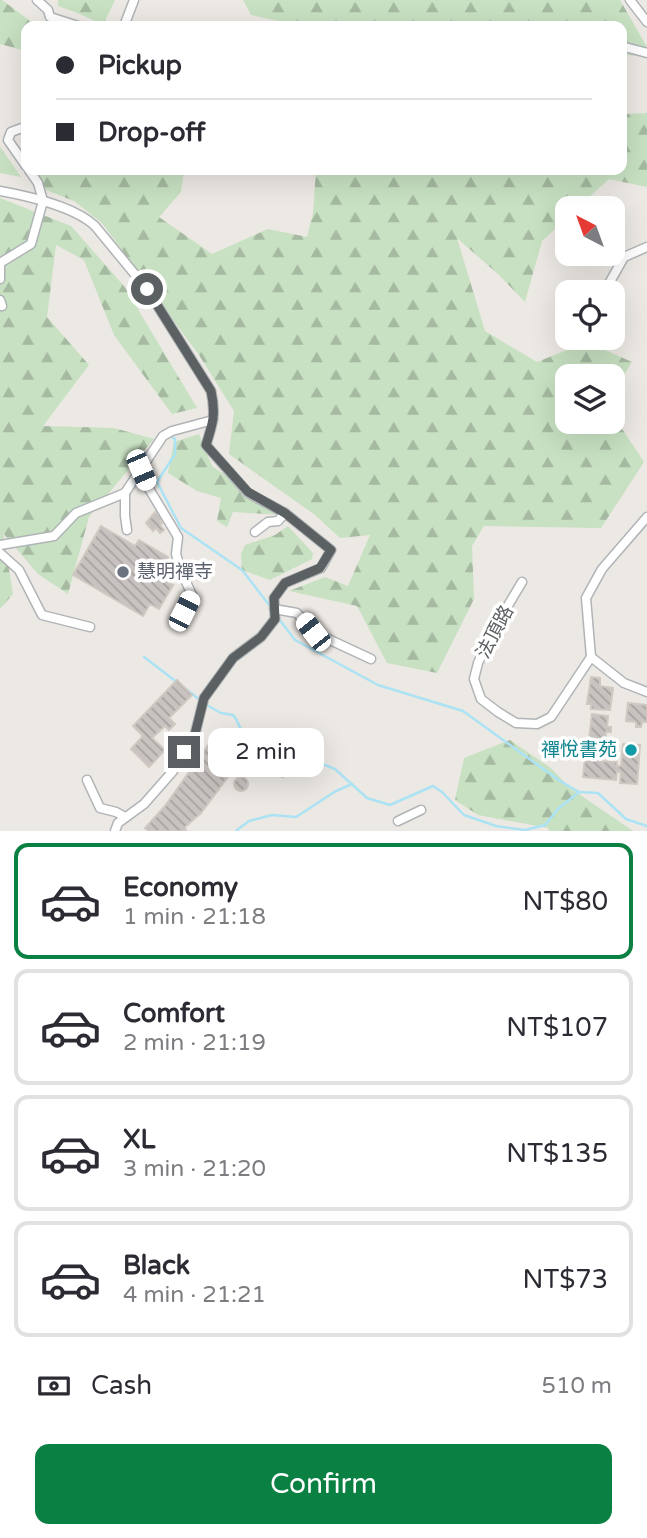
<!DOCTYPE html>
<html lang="en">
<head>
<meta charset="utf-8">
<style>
  body { margin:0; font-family:"Varela Round","Noto Sans TC",sans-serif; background:#f7f7f7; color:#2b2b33; height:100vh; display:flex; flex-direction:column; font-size:26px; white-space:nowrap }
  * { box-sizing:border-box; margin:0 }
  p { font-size:23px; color:#7c7c81 }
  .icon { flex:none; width:38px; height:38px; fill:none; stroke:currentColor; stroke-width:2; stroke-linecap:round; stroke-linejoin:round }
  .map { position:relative; height:831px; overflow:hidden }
  .side { display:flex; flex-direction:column; background:#fff; flex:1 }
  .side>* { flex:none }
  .banner { position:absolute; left:21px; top:21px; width:606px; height:154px; border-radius:14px; box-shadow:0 7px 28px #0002; display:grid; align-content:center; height:154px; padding:0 35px; background:#fff }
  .needle { width:46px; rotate:319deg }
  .buttons { position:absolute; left:555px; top:196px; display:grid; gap:14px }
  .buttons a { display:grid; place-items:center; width:70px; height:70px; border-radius:14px; background:#fff; box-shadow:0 7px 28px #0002; font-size:35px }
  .end { position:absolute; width:32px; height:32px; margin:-16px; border:9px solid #5b6062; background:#fff; box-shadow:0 0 0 4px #fff }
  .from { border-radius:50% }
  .bubble { position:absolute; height:49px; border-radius:14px; background:#fff; box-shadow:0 7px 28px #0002; font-size:23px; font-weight:600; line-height:49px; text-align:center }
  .car { position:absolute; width:21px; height:42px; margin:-21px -10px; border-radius:9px; box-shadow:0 0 5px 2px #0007; background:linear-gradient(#fff 24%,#345 0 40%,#fff 0 76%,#345 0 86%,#fff 0) }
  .banner b { display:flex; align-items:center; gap:24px; height:66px; font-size:26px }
  .banner b+b { border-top:2px solid #e1e1e2 }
  .banner i { width:18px; height:18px; background:#2b2b33 }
  ul { padding:12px 0 0; list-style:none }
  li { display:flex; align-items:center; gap:21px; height:116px; margin:0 14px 10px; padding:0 21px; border:4px solid #e1e1e2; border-radius:14px }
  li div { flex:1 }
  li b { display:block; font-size:26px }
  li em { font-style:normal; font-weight:600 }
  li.selected { border-color:#0b8043 }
  li>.icon { width:63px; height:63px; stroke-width:1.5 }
  .pay { display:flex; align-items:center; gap:18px; height:77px; padding:0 35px; font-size:26px }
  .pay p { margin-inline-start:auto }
  .button { display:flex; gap:14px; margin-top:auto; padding:14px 35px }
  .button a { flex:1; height:80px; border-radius:14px; background:#0b8043; color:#fff; font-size:28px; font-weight:600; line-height:80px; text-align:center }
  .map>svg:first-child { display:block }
  .forest { fill:url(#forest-firs) }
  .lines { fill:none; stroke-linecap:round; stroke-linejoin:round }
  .stream { stroke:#abe3f5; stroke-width:2.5 }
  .building { fill:url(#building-back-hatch); stroke:#d0c9c2; stroke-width:2 }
  .minor-casing { stroke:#b0b4b7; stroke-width:11 }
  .minor { stroke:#fff; stroke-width:8 }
  .route { stroke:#5b6062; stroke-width:9 }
  .worship-dot { fill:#6b7280; stroke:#fff; stroke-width:2.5 }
  .culture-dot { fill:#0f9aa8; stroke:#fff; stroke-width:2.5 }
  .labels { text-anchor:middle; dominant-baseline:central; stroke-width:7; stroke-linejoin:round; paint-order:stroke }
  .worship-label { font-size:19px; fill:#5b616d; stroke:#fff; text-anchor:start }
  .street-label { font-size:19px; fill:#5b6062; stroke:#fff }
  .culture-label { font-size:19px; fill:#0d838f; stroke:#fff; text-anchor:end }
</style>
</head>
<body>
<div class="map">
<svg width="647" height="831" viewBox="0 0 647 831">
  <defs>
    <pattern id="forest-firs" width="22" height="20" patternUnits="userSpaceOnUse" patternTransform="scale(1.75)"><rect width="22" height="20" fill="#c8e1c2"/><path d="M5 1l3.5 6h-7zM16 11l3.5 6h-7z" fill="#a5baa1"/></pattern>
    <pattern id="building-back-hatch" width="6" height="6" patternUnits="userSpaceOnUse" patternTransform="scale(1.75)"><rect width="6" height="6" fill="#c8c3c0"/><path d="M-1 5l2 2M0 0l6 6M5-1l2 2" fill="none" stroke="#a5a29f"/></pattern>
  </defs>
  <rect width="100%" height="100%" fill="#ece8e3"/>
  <g class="forest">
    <polygon points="0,0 2,0 37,26 26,26 26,51 0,44"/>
    <polygon points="58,0 115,0 103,25 80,14 58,6"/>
    <polygon points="243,0 620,0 647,47 647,56 625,55 621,78 621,26 301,26 251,15"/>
    <polygon points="647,113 647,187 609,179 577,208 567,208 567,218 542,241 525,302 499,275 457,238 485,331 537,362 587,342 632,362 613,393 612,376 567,376 567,422 612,422 613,415 644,462 601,528 484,526 472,546 474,599 437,673 387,663 357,606 289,591 325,577 348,586 370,535 340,538 315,515 229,454 234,411 199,355 102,223 74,201 46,190 35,170 184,170 181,192 159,217 212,254 268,229 307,237 313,213 316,170 621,170 621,114"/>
    <polygon points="0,147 3,151 21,177 0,173"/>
    <polygon points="0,198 71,226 124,286 197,408 172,414 114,335 84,260 56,245 47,317 89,365 43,426 114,428 154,439 89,517 68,594 38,574 3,533 13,594 0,609"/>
    <polygon points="199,434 212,466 283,515 233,512 227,527 217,521 221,498 197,491 168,473 174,442"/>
    <polygon points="288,526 313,553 312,559 270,580 242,570 241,554 245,545 275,535"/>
    <polygon points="510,740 551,768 570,788 633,831 549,831 548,828 478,815 455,800 464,758"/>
  </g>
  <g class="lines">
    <g class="stream">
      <polyline points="170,436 175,439 175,454 157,482 181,528 242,570 273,610"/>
      <polyline points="279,619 295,640 378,685 463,711 560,781 579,792"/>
      <polyline points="144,657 178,683"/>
      <polyline points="186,689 200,700"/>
      <path d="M205,704L221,713L233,715C238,720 238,725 242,731C252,744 267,741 280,738L315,761L335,769L367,798L390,805L433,786L442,792L464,815L496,826L525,830L545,825L558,809L579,792L598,793L626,819L647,826"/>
      <polyline points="237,830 249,821 272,815 296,817 336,791 352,784"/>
    </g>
  </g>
  <g class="building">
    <polygon points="155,512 162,519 160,521 162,523 160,525 164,530 160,533 156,528 153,531 146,523"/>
    <polygon points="101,526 135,546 139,540 168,557 164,563 174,569 166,581 173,585 159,609 150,604 143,616 73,575"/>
    <polygon points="591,677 600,678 600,686 613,688 610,710 591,709 591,704 587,704"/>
    <polygon points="177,680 192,695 169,718 175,724 169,730 165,726 152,738 165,750 149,767 131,749 143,736 133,726"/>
    <polygon points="628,703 647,705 647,722 642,722 641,727 636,727 636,722 626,721"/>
    <polygon points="592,714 608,716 607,727 611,727 611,732 606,732 604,758 600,757 600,761 617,762 617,766 621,766 623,744 640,745 637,784 620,783 621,772 617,772 616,780 583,777 585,758 595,760 595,757 587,756"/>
    <polygon points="227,737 234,743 239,737 252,745 201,813 185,827 186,831 149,831 145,828 165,806 211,741 219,746"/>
    <polygon points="261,755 287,762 283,777 257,770"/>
    <circle cx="241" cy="784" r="7"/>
  </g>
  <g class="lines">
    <g class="minor-casing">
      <g id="minor">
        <polyline points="37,0 48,10 50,17 78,26"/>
        <polyline points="630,0 647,22"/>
        <polyline points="124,26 134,0"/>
        <polyline points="621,46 647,53"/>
        <polyline points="26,129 22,128 11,132 8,140 26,166"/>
        <path d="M0,191C28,196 75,207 95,226L147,289L211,391C216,414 213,423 206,445L248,493L285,513L331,550L321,568L285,583L274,598L275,619L261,637L233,658L204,698L195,734L173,771L144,804L118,823L115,831"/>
        <polyline points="0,279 0,263 31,244 43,201 38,183 29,170"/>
        <polyline points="607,287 624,257 647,247"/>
        <polyline points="0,300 2,306"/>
        <polyline points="141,470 148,487 178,537 176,554 181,571 192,595 184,611"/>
        <polyline points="125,493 125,516 127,530"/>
        <polyline points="255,532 268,522 278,521 285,513"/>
        <polyline points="0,545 54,536 76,513 125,493 163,436 172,431 213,420"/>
        <polyline points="0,553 19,570 42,615 90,627"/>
        <polyline points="522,582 494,629 478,663 474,679 481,699 498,712 516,723 537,724 551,717 591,657"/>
        <polyline points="274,609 297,613 313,632 371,659"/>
        <polyline points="591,657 586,598 602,569 647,517"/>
        <polyline points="591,657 624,683 647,692"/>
        <polyline points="87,780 100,808 116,812 125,817"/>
        <polyline points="398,821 421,810"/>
      </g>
    </g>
    <use href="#minor" class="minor"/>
  </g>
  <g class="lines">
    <path class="route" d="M147,289L211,391C216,414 213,423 206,445L248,492L285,513L331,550L320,568L285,583L274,598L275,619L261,637L233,658L204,698L195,734L184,752"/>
  </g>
  <circle class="worship-dot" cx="123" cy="572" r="7"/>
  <circle class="culture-dot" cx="631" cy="750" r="7"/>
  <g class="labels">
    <g class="worship-label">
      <text x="137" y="572">慧明禪寺</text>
    </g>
    <g class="street-label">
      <text transform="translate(495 632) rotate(-62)">法頂路</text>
    </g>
    <g class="culture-label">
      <text x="617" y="750">禪悅書苑</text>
    </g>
  </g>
</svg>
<div class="buttons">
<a><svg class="needle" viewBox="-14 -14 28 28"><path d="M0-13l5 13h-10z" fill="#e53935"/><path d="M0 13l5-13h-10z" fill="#7c7c81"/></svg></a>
<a><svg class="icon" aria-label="locate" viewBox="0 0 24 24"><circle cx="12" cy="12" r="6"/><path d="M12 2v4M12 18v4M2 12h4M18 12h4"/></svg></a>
<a><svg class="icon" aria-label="layers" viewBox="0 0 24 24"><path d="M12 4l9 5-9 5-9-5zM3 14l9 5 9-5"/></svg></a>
</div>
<i class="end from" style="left:147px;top:289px"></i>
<i class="end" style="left:184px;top:752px"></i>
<div class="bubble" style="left:208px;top:728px;width:116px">2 min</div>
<i class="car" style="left:141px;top:470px;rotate:157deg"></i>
<i class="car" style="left:184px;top:611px;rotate:27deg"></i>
<i class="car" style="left:313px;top:632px;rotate:322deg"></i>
<div class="banner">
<b><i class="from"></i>Pickup</b>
<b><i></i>Drop-off</b>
</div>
</div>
<section class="side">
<ul>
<li class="selected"><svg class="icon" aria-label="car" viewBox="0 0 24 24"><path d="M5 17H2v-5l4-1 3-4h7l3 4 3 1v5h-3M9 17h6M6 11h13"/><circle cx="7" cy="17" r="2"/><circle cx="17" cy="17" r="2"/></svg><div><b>Economy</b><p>1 min · 21:18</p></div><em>NT$80</em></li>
<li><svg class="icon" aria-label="car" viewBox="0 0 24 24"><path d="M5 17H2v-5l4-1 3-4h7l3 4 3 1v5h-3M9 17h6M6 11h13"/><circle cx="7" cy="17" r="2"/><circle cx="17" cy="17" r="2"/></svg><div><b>Comfort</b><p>2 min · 21:19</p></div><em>NT$107</em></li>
<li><svg class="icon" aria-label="car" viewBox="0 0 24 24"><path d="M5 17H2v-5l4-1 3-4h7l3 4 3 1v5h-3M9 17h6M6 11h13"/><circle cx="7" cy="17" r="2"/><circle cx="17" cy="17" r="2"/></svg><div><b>XL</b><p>3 min · 21:20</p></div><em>NT$135</em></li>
<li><svg class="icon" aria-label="car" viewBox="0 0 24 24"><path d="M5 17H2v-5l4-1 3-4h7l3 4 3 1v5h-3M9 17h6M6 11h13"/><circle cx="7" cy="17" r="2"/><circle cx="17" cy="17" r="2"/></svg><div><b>Black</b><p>4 min · 21:21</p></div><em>NT$73</em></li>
</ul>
<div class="pay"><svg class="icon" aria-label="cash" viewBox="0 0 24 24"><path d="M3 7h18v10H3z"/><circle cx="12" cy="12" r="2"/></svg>Cash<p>510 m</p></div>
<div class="button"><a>Confirm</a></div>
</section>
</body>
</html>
